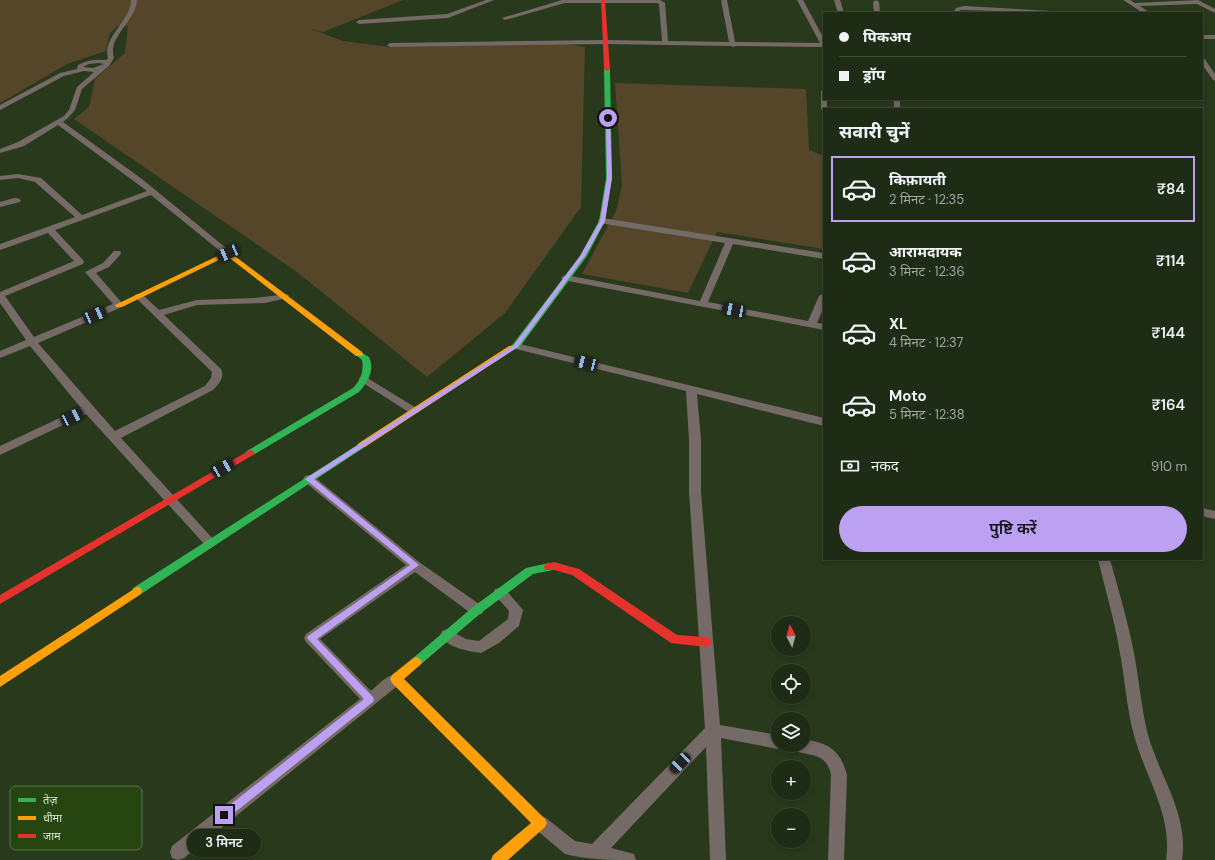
<!DOCTYPE html>
<html lang="hi">
<head>
<meta charset="utf-8">
<style>
  body { margin:0; font-family:"DM Sans","Noto Sans Devanagari",sans-serif; background:#2b3722; color:#f1f3f6; height:100vh; display:flex; flex-direction:column; font-size:15px; white-space:nowrap }
  * { box-sizing:border-box; margin:0 }
  p { font-size:13px; color:#a1a7a0 }
  .icon { flex:none; width:22px; height:22px; fill:none; stroke:currentColor; stroke-width:2; stroke-linecap:round; stroke-linejoin:round }
  .map { position:relative; flex:1; overflow:hidden }
  .sheet { position:absolute; left:823px; top:108px; width:380px; height:452px; display:flex; flex-direction:column; background:#1e2b15; border-radius:0px; box-shadow:0 2px 6px #0003,0 0 0 1px #3c4734 }
  .sheet>* { flex:none }
  .banner { position:absolute; left:823px; top:12px; width:380px; height:88px; border-radius:0px; box-shadow:0 2px 6px #0003,0 0 0 1px #3c4734; display:grid; align-content:center; height:88px; padding:0 16px; background:#1e2b15 }
  .needle { width:26px; rotate:354deg }
  .fabs { position:absolute; left:771px; top:616px; display:grid; gap:8px }
  .fabs a { display:grid; place-items:center; width:40px; height:40px; border-radius:50%; background:#1e2b15; box-shadow:0 2px 6px #0003,0 0 0 1px #3c4734; font-size:20px }
  .end { position:absolute; width:18px; height:18px; margin:-9px; border:5px solid #bca0f2; background:#111; box-shadow:0 0 0 2px #111 }
  .from { border-radius:50% }
  .bubble { position:absolute; height:28px; border-radius:14px; background:#1e2b15; box-shadow:0 2px 6px #0003,0 0 0 1px #3c4734; font-size:13px; font-weight:600; line-height:28px; text-align:center }
  .car { position:absolute; width:12px; height:24px; margin:-12px -6px; border-radius:5px; box-shadow:0 0 3px 1px #0007; background:linear-gradient(#222 24%,#8ab4d8 0 40%,#222 0 76%,#8ab4d8 0 86%,#222 0) }
  .banner b { display:flex; align-items:center; gap:14px; height:38px; font-size:15px }
  .banner b+b { border-top:1px solid #3c4734 }
  .banner i { width:10px; height:10px; background:#f1f3f6 }
  ul { padding:0; list-style:none }
  li { display:flex; align-items:center; gap:12px; height:66px; margin:0 8px 6px; padding:0 8px; border:2px solid transparent; border-radius:0px }
  li div { flex:1 }
  li b { display:block; font-size:15px }
  li em { font-style:normal; font-weight:600 }
  li.on { border-color:#bca0f2 }
  li>.icon { width:36px; height:36px; stroke-width:1.5 }
  h2 { padding:0 16px; font-size:18px; line-height:48px }
  .pay { display:flex; align-items:center; gap:10px; height:44px; padding:0 16px; font-size:15px }
  .pay p { margin-inline-start:auto }
  .action { display:flex; gap:8px; margin-top:auto; padding:8px 16px }
  .action a { flex:1; height:46px; border-radius:24px; background:#bca0f2; color:#111; font-size:16px; font-weight:600; line-height:46px; text-align:center }
  .map>svg:first-child { display:block }
  .green { fill:#55462a }
  .lines { fill:none; stroke-linecap:round; stroke-linejoin:round }
  .street { fill:#766a67; fill-rule:evenodd }
  .fast { fill:#30b455; fill-rule:evenodd }
  .slow { fill:#ff9f0a; fill-rule:evenodd }
  .jam { fill:#e5322d; fill-rule:evenodd }
  .route { fill:#bca0f2 }
  .key { fill:#264510; stroke:#5b7648; stroke-width:1 }
  .key-label { font-size:11px; fill:#d6e9cc }
</style>
</head>
<body>
<div class="map">
<svg width="1215" height="860" viewBox="0 0 1215 860">
  <rect width="100%" height="100%" fill="#28391c"/>
  <g class="green">
    <polygon points="0,0 403,0 323,32 308,28 343,41 389,47 565,44 585,47 581,207 505,313 427,377 297,272 74,119 89,107 95,79 125,53 128,26 118,26 110,33 106,51 67,64 0,103"/>
    <polygon points="615,83 806,89 809,150 824,156 824,249 717,232 688,293 582,274 616,211 622,186"/>
  </g>
  <g class="lines">
    <g class="street">
      <path d="M131,0H137C136,21 107,37 114,58L109,66L82,89L75,110L68,118L63,122L142,179L232,253L231,255H225L151,195L55,230L83,260L84,262L83,264L5,296L34,337L113,304L85,272L103,263L114,251H120L121,253L120,255L109,267L96,273L122,303L124,305L122,307L38,343L115,431L205,386L211,378L212,372L136,298L134,296L136,294H142L159,310L197,300L255,298L287,294L289,296L287,298L265,303L197,305L164,315L221,369C225,377 219,384 213,390L121,438L214,540L216,543L214,546L210,548L206,546L86,414L0,455V446L81,408L30,346L0,358V351L26,340L0,303V292L74,261L48,233L0,250V244L75,217L35,182L18,178L0,180V176L18,174L41,178L82,215L147,191L58,125L24,146L0,153V149L18,142L64,116L69,110L77,87L94,72L84,71L64,76L2,109L0,110V105L60,73L77,69L78,65C87,60 95,59 106,60L108,58C102,37 131,21 131,0ZM98,63L104,64L93,68L83,67L89,64Z"/>
      <polygon points="486,0 494,0 448,18 359,24 356,22 359,20 447,14"/>
      <polygon points="562,0 660,0 665,3 668,41 729,42 721,0 727,0 735,42 820,43 797,0 803,0 824,39 824,47 736,46 733,47 730,46 606,44 390,47 387,45 390,43 606,40 662,41 659,4 657,3 565,3 505,20 502,18"/>
      <polygon points="834,0 840,0 844,13 838,13"/>
      <polygon points="876,0 879,2 880,13 874,13 873,2"/>
      <polygon points="1123,0 1130,0 1135,3 1198,0 1215,9 1215,13 1197,4 1140,6 1150,13 1143,13"/>
      <polygon points="964,6 1051,11 1054,13 964,10 960,10 959,13 953,13 956,8"/>
      <rect x="1202" y="35" width="13" height="4"/>
      <polygon points="1202,57 1204,58 1215,74 1215,81 1213,80 1202,64"/>
      <polygon points="824,89 824,99 827,99 827,109 824,109 824,111 821,109 821,91"/>
      <rect x="894" y="99" width="6" height="10"/>
      <polygon points="14,198 17,198 21,200 20,202 0,207 0,202"/>
      <polygon points="602,218 824,253 824,259 733,244 708,302 808,321 819,296 824,293 824,307 817,323 824,324 824,330 563,280 561,278 563,276 566,275 700,301 725,243 599,223 598,221 599,219"/>
      <path d="M516,343L824,418V426L697,394L701,440V492L720,725L778,735V745H784L778,749L721,738L726,860H710L706,747L611,848L634,854L636,860C613,860 588,860 565,854L534,828L532,823L534,818L540,815L546,818L575,841L592,844L705,728L689,492V440L686,391L512,348L511,346Z"/>
      <polygon points="364,376 418,409 419,411 418,413 410,413 360,381 359,379 360,377"/>
      <path d="M309,475L313,476L419,562L482,606L484,610L482,614L477,615L472,614L415,572L320,639L371,691C379,684 390,671 401,675L403,679L401,683L184,858L178,860L172,858L170,852L172,846L360,699L306,642L304,638L306,634L406,565L305,482L303,479L305,476Z"/>
      <polygon points="1202,508 1215,511 1215,519 1202,516"/>
      <path d="M1098,559H1110C1118,589 1127,618 1133,648C1139,677 1141,707 1148,735C1160,777 1189,815 1182,860H1166C1173,815 1145,777 1134,735C1126,706 1125,677 1119,648C1114,618 1105,589 1098,559Z"/>
      <path d="M500,588L505,589L523,610L519,626L499,643L481,653C468,651 447,648 440,635L442,631L447,629L466,639L479,641L508,619L509,611L493,593L495,589Z"/>
      <path d="M804,739C829,744 840,749 847,775L844,860H828L831,775C826,751 810,757 792,750L790,745H804Z"/>
    </g>
    <g class="fast">
      <polygon points="607,67 610,69 612,178 605,221 587,256 519,348 512,350 509,350 508,348 513,344 580,256 599,221 606,178 604,69"/>
      <path d="M359,351L369,357C375,370 368,382 359,392L253,455H247L245,453L247,451L353,388C361,380 364,371 362,360L355,354Z"/>
      <polygon points="362,442 367,445 365,447 141,594 137,595 133,594 132,591 133,588"/>
      <polygon points="549,563 553,564 554,567 553,570 533,574 481,613 420,665 416,667 412,665 410,662 412,659 473,607 526,568"/>
    </g>
    <g class="slow">
      <polygon points="228,251 362,352 363,354 362,356 356,356 227,256 122,307 116,307 115,305"/>
      <polygon points="509,346 515,346 516,348 365,447 359,447 357,445 359,443"/>
      <polygon points="137,587 141,588 142,591 141,594 0,687 0,676"/>
      <polygon points="416,657 420,659 422,662 420,665 404,679 545,819 547,823 545,827 508,860 491,860 493,855 531,823 392,683 390,679 392,675 412,659"/>
    </g>
    <g class="jam">
      <polygon points="601,0 605,0 610,69 607,71 604,69"/>
      <polygon points="250,450 253,451 255,453 253,455 0,604 0,595"/>
      <polygon points="554,562 579,569 677,635 706,637 710,639 712,642 710,645 706,647 671,643 572,575 554,570 545,570 544,567 545,564"/>
    </g>
  </g>
  <polygon class="route" points="608,116 610,118 612,178 605,221 585,256 518,347 314,479 419,565 317,639 373,697 374,700 373,702 228,818 224,820 221,818 220,815 221,812 364,699 307,638 308,636 410,565 305,479 514,345 580,256 600,221 607,178 606,118"/>
  <rect x="10" y="786" width="132" height="64" rx="6" class="key"/>
  <rect x="18" y="798" width="18" height="4" fill="#30b455"/>
  <rect x="18" y="816" width="18" height="4" fill="#ff9f0a"/>
  <rect x="18" y="834" width="18" height="4" fill="#e5322d"/>
  <g class="key-label">
    <text x="43" y="804">तेज़</text>
    <text x="43" y="822">धीमा</text>
    <text x="43" y="840">जाम</text>
  </g>
</svg>
<div class="fabs">
<a><svg class="needle" viewBox="-14 -14 28 28"><path d="M0-13l5 13h-10z" fill="#e53935"/><path d="M0 13l5-13h-10z" fill="#a1a7a0"/></svg></a>
<a><svg class="icon" aria-label="locate" viewBox="0 0 24 24"><circle cx="12" cy="12" r="6"/><path d="M12 2v4M12 18v4M2 12h4M18 12h4"/></svg></a>
<a><svg class="icon" aria-label="layers" viewBox="0 0 24 24"><path d="M12 4l9 5-9 5-9-5zM3 14l9 5 9-5"/></svg></a>
<a>+</a>
<a>−</a>
</div>
<i class="end from" style="left:608px;top:118px"></i>
<i class="end" style="left:224px;top:815px"></i>
<div class="bubble" style="left:187px;top:829px;width:74px">3 मिनट</div>
<i class="car" style="left:228px;top:253px;rotate:247deg"></i>
<i class="car" style="left:734px;top:310px;rotate:281deg"></i>
<i class="car" style="left:95px;top:315px;rotate:67deg"></i>
<i class="car" style="left:586px;top:363px;rotate:284deg"></i>
<i class="car" style="left:72px;top:417px;rotate:64deg"></i>
<i class="car" style="left:223px;top:468px;rotate:60deg"></i>
<i class="car" style="left:680px;top:763px;rotate:224deg"></i>
<div class="banner">
<b><i class="from"></i>पिकअप</b>
<b><i></i>ड्रॉप</b>
</div>
<section class="sheet">
<h2>सवारी चुनें</h2>
<ul>
<li class="on"><svg class="icon" aria-label="car" viewBox="0 0 24 24"><path d="M5 17H2v-5l4-1 3-4h7l3 4 3 1v5h-3M9 17h6M6 11h13"/><circle cx="7" cy="17" r="2"/><circle cx="17" cy="17" r="2"/></svg><div><b>किफ़ायती</b><p>2 मिनट · 12:35</p></div><em>₹84</em></li>
<li><svg class="icon" aria-label="car" viewBox="0 0 24 24"><path d="M5 17H2v-5l4-1 3-4h7l3 4 3 1v5h-3M9 17h6M6 11h13"/><circle cx="7" cy="17" r="2"/><circle cx="17" cy="17" r="2"/></svg><div><b>आरामदायक</b><p>3 मिनट · 12:36</p></div><em>₹114</em></li>
<li><svg class="icon" aria-label="car" viewBox="0 0 24 24"><path d="M5 17H2v-5l4-1 3-4h7l3 4 3 1v5h-3M9 17h6M6 11h13"/><circle cx="7" cy="17" r="2"/><circle cx="17" cy="17" r="2"/></svg><div><b>XL</b><p>4 मिनट · 12:37</p></div><em>₹144</em></li>
<li><svg class="icon" aria-label="car" viewBox="0 0 24 24"><path d="M5 17H2v-5l4-1 3-4h7l3 4 3 1v5h-3M9 17h6M6 11h13"/><circle cx="7" cy="17" r="2"/><circle cx="17" cy="17" r="2"/></svg><div><b>Moto</b><p>5 मिनट · 12:38</p></div><em>₹164</em></li>
</ul>
<div class="pay"><svg class="icon" aria-label="cash" viewBox="0 0 24 24"><path d="M3 7h18v10H3z"/><circle cx="12" cy="12" r="2"/></svg>नकद<p>910 m</p></div>
<div class="action"><a>पुष्टि करें</a></div>
</section>
</div>
</body>
</html>
